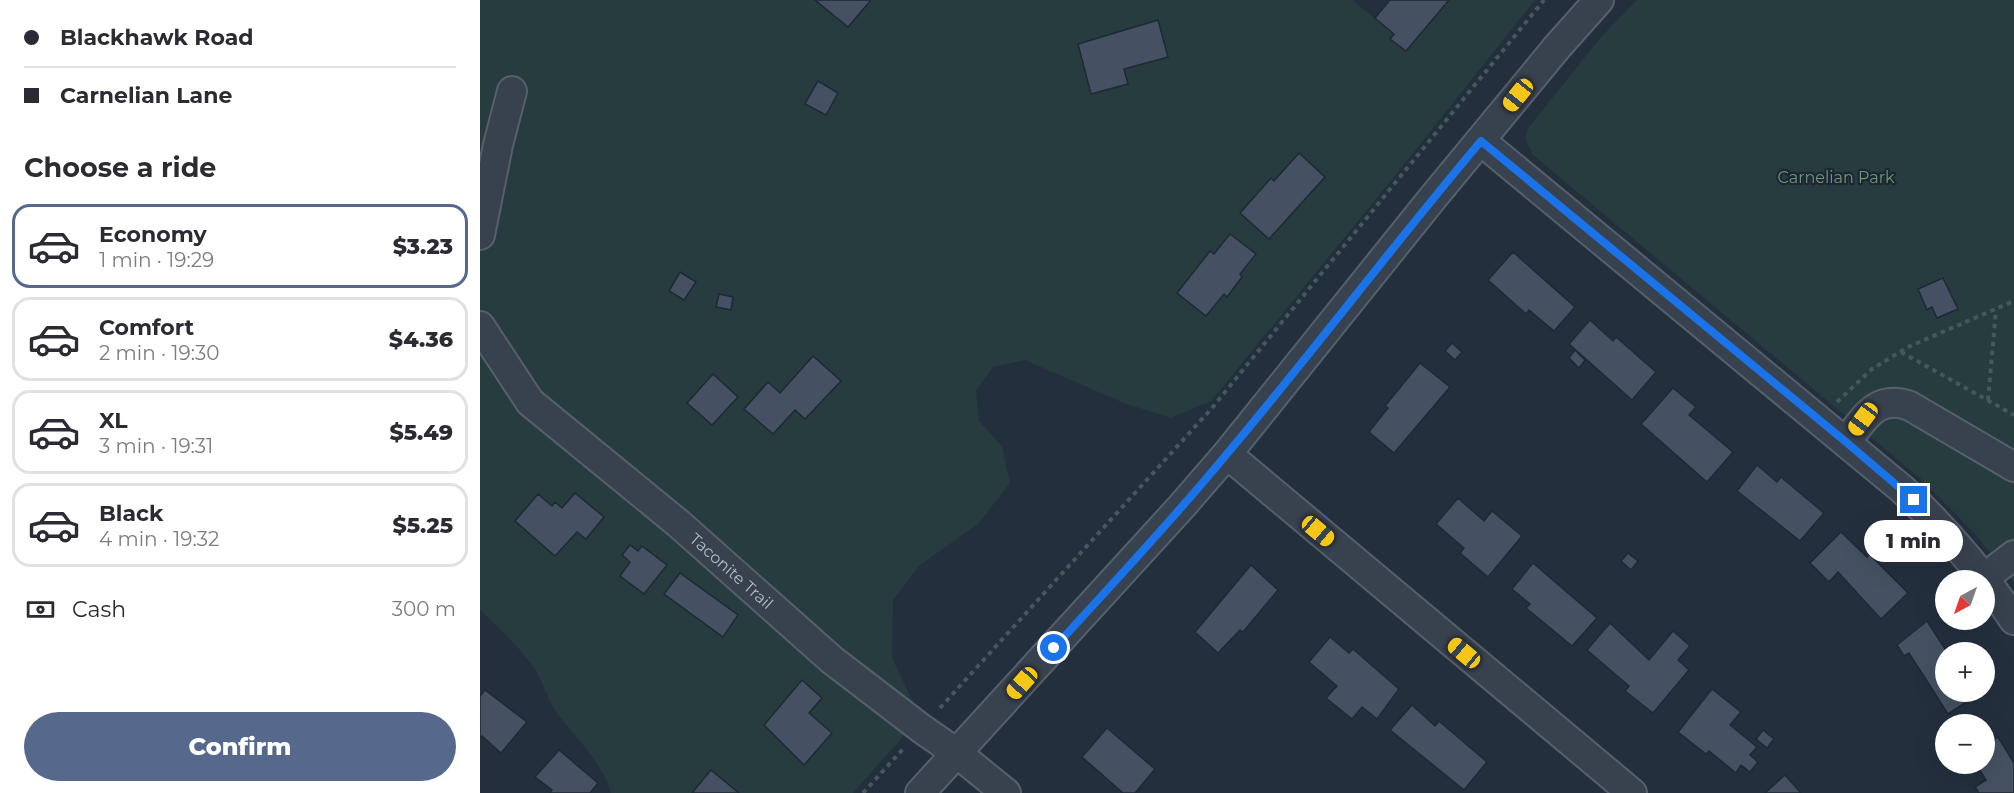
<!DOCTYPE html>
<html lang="en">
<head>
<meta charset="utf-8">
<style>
  body { margin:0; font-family:Montserrat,sans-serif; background:#f7f7f7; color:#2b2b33; height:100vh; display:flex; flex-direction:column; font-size:22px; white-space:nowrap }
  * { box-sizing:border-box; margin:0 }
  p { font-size:20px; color:#7c7c81 }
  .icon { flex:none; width:33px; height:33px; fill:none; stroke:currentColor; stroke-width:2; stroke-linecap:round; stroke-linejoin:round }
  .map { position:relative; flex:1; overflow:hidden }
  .sheet { display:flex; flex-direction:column; background:#fff; width:480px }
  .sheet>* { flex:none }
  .hud { display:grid; align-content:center; height:132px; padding:0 24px; background:#fff }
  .needle { width:39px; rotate:220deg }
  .controls { position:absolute; left:1455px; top:570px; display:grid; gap:12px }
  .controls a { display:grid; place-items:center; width:60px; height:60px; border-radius:50%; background:#fff; box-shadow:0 6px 24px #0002; font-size:30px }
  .end { position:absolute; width:27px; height:27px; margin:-14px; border:8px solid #1a73e8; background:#fff; box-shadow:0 0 0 3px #fff }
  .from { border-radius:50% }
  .bubble { position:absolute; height:42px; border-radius:21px; background:#fff; box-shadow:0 6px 24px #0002; font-size:20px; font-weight:800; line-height:42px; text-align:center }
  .car { position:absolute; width:18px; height:36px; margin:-18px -9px; border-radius:8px; box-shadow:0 0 4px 2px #0007; background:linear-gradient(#f5c518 24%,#345 0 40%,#f5c518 0 76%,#345 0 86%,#f5c518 0) }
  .hud b { display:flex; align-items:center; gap:21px; height:57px; font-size:22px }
  .hud b+b { border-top:2px solid #e1e1e2 }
  .hud i { width:15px; height:15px; background:#2b2b33 }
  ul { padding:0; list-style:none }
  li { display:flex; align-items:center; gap:18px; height:84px; margin:0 12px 9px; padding:0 12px; border:3px solid #e1e1e2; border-radius:18px }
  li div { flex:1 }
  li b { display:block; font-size:22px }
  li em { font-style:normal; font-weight:800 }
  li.current { border-color:#56698c }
  li>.icon { width:54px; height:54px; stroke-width:1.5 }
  h2 { padding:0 24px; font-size:27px; line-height:72px }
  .pay { display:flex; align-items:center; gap:15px; height:66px; padding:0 24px; font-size:22px }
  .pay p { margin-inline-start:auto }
  .button { display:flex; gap:12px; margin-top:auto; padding:12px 24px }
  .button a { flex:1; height:69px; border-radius:36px; background:#56698c; color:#fff; font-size:24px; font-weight:800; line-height:69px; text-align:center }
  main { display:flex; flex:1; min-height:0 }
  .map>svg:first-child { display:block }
  .green { fill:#263c3f }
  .building { fill:#455162; stroke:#1f2835; stroke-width:1.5 }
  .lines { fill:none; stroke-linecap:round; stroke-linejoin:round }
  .minor-casing { stroke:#565f6c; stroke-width:32 }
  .path { stroke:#44595c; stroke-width:4; stroke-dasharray:4.5 4.5; stroke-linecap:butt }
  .minor { stroke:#38414e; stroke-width:28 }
  .route { stroke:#1a73e8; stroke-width:8 }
  .labels { text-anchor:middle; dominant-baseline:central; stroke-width:4.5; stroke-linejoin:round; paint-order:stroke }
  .park-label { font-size:16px; fill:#6b9a76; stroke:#1d2633 }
  .street-label { font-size:16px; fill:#b4bcc9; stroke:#1d2633 }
</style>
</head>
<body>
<main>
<section class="sheet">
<div class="hud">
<b><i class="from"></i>Blackhawk Road</b>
<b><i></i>Carnelian Lane</b>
</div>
<h2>Choose a ride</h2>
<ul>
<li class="current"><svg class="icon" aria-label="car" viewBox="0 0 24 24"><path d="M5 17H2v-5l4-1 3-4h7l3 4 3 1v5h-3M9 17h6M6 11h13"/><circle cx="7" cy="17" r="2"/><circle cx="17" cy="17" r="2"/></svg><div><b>Economy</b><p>1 min · 19:29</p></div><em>$3.23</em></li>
<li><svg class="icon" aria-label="car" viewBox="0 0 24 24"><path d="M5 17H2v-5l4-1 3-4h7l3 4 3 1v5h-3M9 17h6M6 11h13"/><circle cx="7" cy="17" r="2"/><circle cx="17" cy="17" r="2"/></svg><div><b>Comfort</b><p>2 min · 19:30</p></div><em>$4.36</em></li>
<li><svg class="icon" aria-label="car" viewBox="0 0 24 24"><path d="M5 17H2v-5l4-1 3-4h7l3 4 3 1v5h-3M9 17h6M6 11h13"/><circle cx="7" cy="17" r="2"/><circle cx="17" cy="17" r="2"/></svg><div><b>XL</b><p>3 min · 19:31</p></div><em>$5.49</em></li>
<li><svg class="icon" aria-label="car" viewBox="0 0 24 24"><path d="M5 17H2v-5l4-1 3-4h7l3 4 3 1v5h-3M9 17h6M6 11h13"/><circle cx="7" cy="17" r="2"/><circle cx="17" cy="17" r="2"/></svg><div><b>Black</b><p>4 min · 19:32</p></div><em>$5.25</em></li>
</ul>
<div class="pay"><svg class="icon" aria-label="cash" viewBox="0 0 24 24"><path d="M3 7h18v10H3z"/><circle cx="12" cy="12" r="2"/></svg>Cash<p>300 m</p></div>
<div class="button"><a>Confirm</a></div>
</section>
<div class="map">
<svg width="1534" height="793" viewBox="0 0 1534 793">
  <rect width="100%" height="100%" fill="#242f3e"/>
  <g class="green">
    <path d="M0,0H872L914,34L911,39L926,51L969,0H1055L918,172L731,401L691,418L644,403L545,360L513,367L496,391L499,421L522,446L530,483L499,523L439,566L413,600L412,658L434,704L427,732L373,793H131C122,762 96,738 77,713C67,699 63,681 54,668C39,646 19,628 0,610Z"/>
    <polygon points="1157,0 1534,0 1534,583 1496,535 1441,479 1053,155 1045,138 1049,127 1121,37"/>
  </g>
  <g class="building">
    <polygon points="335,0 391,0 368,27"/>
    <polygon points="910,0 969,0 926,51 910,39 914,34 895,18"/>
    <polygon points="678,20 688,57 644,69 648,84 611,94 598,44"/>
    <polygon points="338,81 358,93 346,115 325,104"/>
    <polygon points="819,153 845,177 789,239 760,213 791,178 794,181"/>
    <polygon points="750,234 776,254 760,274 762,277 747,297 744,294 726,316 697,293 730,251 734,254"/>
    <polygon points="1033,252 1095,307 1074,331 1049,310 1046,314 1008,280"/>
    <polygon points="200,272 216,282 204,300 189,291"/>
    <polygon points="1463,278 1478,309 1457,318 1452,307 1447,310 1438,289"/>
    <polygon points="239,294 253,297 251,310 236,307"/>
    <polygon points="1110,320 1133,341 1136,337 1176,372 1152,400 1089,344"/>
    <polygon points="972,343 982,352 975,360 965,351"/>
    <polygon points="1095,350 1105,360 1099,368 1089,358"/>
    <polygon points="333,356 361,381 325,419 315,410 293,434 264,409 288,382 300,393"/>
    <polygon points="940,363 970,387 914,453 889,432 908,408 905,406"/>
    <polygon points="233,374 258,397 232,425 207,403"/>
    <polygon points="1193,388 1216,407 1209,415 1253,452 1227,482 1161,424"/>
    <polygon points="1277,465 1297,482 1301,477 1344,513 1320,541 1257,491"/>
    <polygon points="95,493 124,517 106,539 97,532 75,556 35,521 58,494 72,506 75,502 82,508"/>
    <polygon points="978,498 1004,521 1012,511 1042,536 1008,577 980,553 984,548 956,524"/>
    <polygon points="1361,532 1387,557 1389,554 1428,593 1401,619 1358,572 1349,582 1330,563"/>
    <polygon points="150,545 158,551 162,546 187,565 164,594 140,576 150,562 142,555"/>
    <polygon points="1148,553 1158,561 1151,570 1141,561"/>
    <polygon points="1053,563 1117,618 1092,646 1046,608 1050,604 1032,589"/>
    <polygon points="771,565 798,590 763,632 760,630 738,653 715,632"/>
    <polygon points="200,573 258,615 243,637 184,594"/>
    <polygon points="1447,621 1467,652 1470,649 1473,652 1466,652 1466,692 1500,693 1468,714 1429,653 1424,656 1417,645"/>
    <polygon points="1130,623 1169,660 1193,631 1210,646 1198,660 1209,670 1173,713 1145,691 1149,686 1107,650"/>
    <polygon points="850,637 869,653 873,649 919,689 897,719 882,707 872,719 846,698 857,686 829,662"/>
    <polygon points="322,680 342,698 329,713 352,733 324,765 284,725"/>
    <polygon points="1232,689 1261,712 1250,725 1277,747 1270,755 1278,762 1270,772 1261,765 1256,773 1229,751 1226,754 1198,732"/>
    <polygon points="5,690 47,722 21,753 2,736 0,738 0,696"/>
    <polygon points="932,705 955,726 959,721 1007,762 984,790 910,730"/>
    <polygon points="627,728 675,769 655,793 643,793 602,757"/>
    <polygon points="1283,730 1294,739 1287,748 1276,739"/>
    <polygon points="1518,737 1534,763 1534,793 1499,793 1495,787 1506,780 1496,764 1504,764 1504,746"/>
    <polygon points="79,750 118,783 110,793 70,793 72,790 55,777"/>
    <polygon points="231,770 259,793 212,793"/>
    <polygon points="1305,775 1321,793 1285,793"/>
  </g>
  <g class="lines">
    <g class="minor-casing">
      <g id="minor">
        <path d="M1001,141L1422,489C1464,528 1501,571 1534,620"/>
        <polyline points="0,235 18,145 32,91"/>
        <path id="s1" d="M0,326L50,402L199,524L352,660L442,729L478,754L526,793"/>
        <path d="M1366,442C1385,417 1397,394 1430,406L1534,467"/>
        <polyline points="747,454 1152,793"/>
        <polyline points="1504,578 1534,555"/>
        <polyline points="440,793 702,506 747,454 951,200 1078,46 1119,0"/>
      </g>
    </g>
    <g class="path">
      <polyline points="1421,352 1534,415"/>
      <polyline points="1508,400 1516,310"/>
      <polyline points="1357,402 1392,369 1428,347 1534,301"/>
      <polyline points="460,708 732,408 1064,0"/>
      <polyline points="383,793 423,749"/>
    </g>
    <use href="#minor" class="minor"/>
  </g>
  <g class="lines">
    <path class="route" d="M574,648C632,584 691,522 746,455C833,352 914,244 1001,141L1366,442L1434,500"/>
  </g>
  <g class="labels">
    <g class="park-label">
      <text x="1356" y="177">Carnelian Park</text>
    </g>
    <g class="street-label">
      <text stroke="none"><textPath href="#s1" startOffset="354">Taconite Trail</textPath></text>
    </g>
  </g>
</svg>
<div class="controls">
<a><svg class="needle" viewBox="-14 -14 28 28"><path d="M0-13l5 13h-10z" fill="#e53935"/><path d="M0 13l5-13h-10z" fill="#7c7c81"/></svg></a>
<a>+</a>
<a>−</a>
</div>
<i class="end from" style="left:574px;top:648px"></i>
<i class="end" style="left:1434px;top:500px"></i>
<div class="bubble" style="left:1384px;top:520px;width:99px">1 min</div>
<i class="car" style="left:1038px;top:95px;rotate:219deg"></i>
<i class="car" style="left:1383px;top:419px;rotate:217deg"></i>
<i class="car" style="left:838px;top:531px;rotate:130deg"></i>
<i class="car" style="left:984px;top:653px;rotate:310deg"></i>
<i class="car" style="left:542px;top:683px;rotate:222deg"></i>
</div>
</main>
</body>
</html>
